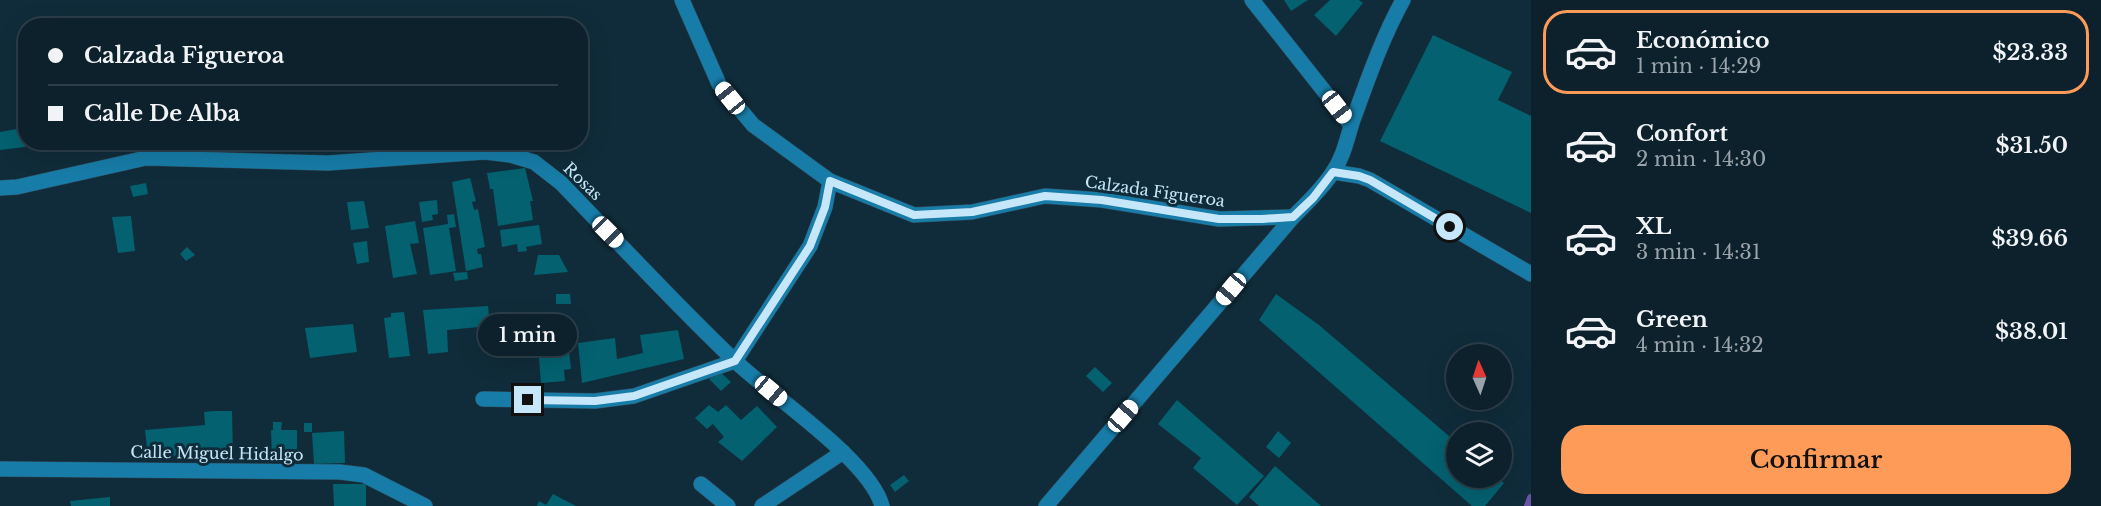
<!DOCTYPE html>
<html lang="es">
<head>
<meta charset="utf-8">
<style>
  body { margin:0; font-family:"Libre Baskerville",serif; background:#1a2e38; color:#f1f3f6; height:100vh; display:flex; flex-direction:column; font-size:22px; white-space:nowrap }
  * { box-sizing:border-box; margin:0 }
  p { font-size:20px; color:#9aa3a9 }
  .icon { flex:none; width:33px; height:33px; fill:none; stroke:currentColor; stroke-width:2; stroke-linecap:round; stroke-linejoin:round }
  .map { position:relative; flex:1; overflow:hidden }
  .sheet { display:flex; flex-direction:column; background:#0c212c; width:570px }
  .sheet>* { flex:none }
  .guide { position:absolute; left:18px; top:18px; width:570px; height:132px; border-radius:24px; box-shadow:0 6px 24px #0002,0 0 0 2px #2c3e48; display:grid; align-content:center; height:132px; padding:0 30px; background:#0c212c }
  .needle { width:39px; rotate:357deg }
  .buttons { position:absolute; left:1446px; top:344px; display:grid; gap:12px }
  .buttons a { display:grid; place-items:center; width:66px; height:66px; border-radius:50%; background:#0c212c; box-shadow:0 6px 24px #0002,0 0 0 2px #2c3e48; font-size:30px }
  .end { position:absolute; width:27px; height:27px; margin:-14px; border:8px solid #c6e7f9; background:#111; box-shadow:0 0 0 3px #111 }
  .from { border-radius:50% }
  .bubble { position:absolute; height:42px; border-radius:21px; background:#0c212c; box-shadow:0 6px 24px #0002,0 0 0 2px #2c3e48; font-size:20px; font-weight:600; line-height:42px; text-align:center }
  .car { position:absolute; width:18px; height:36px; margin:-18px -9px; border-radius:8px; box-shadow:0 0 4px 2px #0007; background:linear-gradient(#fff 24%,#345 0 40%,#fff 0 76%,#345 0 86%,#fff 0) }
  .guide b { display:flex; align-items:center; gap:21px; height:57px; font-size:22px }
  .guide b+b { border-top:2px solid #2c3e48 }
  .guide i { width:15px; height:15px; background:#f1f3f6 }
  ul { padding:10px 0 0; list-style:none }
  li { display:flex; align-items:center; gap:18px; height:84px; margin:0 12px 9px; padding:0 18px; border:3px solid transparent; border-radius:24px }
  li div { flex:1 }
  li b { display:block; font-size:22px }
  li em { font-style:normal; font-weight:600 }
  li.selected { border-color:#fe9b58 }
  li>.icon { width:54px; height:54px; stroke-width:1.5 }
  .button { display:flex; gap:12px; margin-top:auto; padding:12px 30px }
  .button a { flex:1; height:69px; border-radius:24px; background:#fe9b58; color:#111; font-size:24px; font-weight:600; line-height:69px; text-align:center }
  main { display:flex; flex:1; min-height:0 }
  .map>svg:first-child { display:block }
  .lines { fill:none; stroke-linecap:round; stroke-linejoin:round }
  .stream { stroke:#6953a7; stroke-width:8 }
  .building { fill:#036170 }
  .minor-casing { stroke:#304755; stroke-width:16 }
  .minor { stroke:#177ca7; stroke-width:15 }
  .route { stroke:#c6e7f9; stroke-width:8 }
  .labels { text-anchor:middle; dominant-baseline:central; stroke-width:6; stroke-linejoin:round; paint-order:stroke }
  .street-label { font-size:16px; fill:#c6e7f9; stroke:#102c3a }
</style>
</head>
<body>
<main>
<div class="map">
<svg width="1531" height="506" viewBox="0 0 1531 506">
  <rect width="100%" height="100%" fill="#102c3a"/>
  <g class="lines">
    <polyline class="stream" points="1528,506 1531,498"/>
  </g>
  <g class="building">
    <polygon points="1284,0 1308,0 1291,11"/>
    <polygon points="1330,0 1359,0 1363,3 1336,36 1314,15"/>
    <polygon points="1433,35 1512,72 1498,100 1531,116 1531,213 1380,141"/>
    <polygon points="22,128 24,137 26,137 25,147 0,150 0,132"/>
    <polygon points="525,168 533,201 530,201 533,220 498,226 493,189 490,189 487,173"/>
    <polygon points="470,178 476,201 472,202 474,210 478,209 485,247 477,249 478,254 481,254 483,267 466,271 452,182"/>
    <polygon points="146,183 148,194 133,197 130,186"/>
    <polygon points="437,200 438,214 432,215 433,220 422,222 419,202"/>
    <polygon points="364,201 369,228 351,230 347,202"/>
    <polygon points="454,214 456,227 449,228 456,271 430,275 423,228 448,224 447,215"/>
    <polygon points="131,216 135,251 118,253 112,217"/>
    <polygon points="415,221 419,243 410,244 417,274 393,278 385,226"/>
    <polygon points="539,225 542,244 526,247 527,251 518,252 517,244 502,247 500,230"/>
    <polygon points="367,241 369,262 357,264 353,243"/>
    <polygon points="187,247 195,255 186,261 180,254"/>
    <polygon points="538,255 559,255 568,272 534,275"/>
    <polygon points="467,272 468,279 455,281 453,273"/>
    <polygon points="556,294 570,294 571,304 556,304"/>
    <polygon points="1276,294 1319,325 1456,442 1456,477 1497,477 1504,483 1485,506 1472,506 1259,320"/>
    <polygon points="488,306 490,326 447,330 448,352 428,354 423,310"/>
    <polygon points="404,312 410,356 389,358 384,318 391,317 391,313"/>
    <polygon points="353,324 357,352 310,358 305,328"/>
    <polygon points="678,330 684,359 582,383 578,343 615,338 617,359 643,353 640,335"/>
    <polygon points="567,332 571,369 564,370 565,381 541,383 537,334"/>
    <polygon points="1095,367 1112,383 1103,392 1086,376"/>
    <polygon points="719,371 731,382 721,391 709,379"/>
    <polygon points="1177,400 1264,476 1237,505 1193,468 1201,458 1158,424"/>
    <polygon points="709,405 718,412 726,405 741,420 757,406 777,427 742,461 718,442 724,437 713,424 707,429 695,418"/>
    <polygon points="213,411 232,411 233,456 148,457 145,430 205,425 204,412"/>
    <polygon points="273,422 282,422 281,430 297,430 297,458 272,459 271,430 273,430"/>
    <rect x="304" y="423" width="8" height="9"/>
    <polygon points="344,431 345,463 314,464 312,433"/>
    <polygon points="1278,431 1291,443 1279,458 1266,447"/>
    <polygon points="1275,466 1321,506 1259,506 1249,497"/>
    <polygon points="904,475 909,481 895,492 890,485"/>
    <polygon points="333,484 366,484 366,506 334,506"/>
    <polygon points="553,494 576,506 537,506 539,501 546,505"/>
    <polygon points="110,497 110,506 71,506 70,501"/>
  </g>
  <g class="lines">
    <g class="minor-casing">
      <g id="minor">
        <polyline points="682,0 719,84 753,125 830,181 914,215 972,212 1045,196 1102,200 1219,219 1293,217"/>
        <polyline points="1252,0 1351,125"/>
        <polyline points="1333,172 1359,176 1370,180 1531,274"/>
        <path d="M0,188L17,187L146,158L328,163L485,152L510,155L534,162L561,183C618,242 674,303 734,360C770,395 870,460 882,506"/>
        <polyline points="483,399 595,401 634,396 735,361 810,246 825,207 830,181"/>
        <polyline points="0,469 340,472 364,475 425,506"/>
        <polyline points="701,484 728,506"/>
        <polyline points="762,506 843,452"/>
        <path d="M1046,506L1293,217C1307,203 1322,189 1333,172C1344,156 1347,138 1353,120C1368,79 1382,38 1403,0"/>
      </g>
    </g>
    <use href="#minor" class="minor"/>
  </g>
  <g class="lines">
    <polyline class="route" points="528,400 595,401 634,396 735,361 810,246 825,207 830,181 914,215 972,212 1045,196 1102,200 1219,219 1262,219 1293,217 1313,198 1333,172 1359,176 1370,180 1450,227"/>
  </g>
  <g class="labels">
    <g class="street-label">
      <text transform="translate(583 181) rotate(44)">Rosas</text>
      <text transform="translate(1155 191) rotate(8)">Calzada Figueroa</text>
      <text transform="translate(217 453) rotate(1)">Calle Miguel Hidalgo</text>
    </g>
  </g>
</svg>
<div class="buttons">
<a><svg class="needle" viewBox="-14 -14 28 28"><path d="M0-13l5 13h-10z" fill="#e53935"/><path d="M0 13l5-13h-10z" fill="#9aa3a9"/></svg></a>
<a><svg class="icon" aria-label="layers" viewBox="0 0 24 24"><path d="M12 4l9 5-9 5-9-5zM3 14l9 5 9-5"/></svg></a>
</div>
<i class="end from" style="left:1450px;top:227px"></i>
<i class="end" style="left:528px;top:400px"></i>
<div class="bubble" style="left:478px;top:314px;width:99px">1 min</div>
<i class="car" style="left:730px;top:98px;rotate:321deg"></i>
<i class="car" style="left:1337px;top:107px;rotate:142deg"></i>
<i class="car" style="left:608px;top:232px;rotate:135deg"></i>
<i class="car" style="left:1231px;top:289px;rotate:220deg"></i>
<i class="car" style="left:771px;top:391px;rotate:130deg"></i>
<i class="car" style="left:1123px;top:416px;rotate:41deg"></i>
<div class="guide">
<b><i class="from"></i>Calzada Figueroa</b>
<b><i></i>Calle De Alba</b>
</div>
</div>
<section class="sheet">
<ul>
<li class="selected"><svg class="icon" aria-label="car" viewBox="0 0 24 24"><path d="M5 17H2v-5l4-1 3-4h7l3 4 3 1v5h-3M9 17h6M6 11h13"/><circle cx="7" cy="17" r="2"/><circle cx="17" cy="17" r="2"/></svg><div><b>Económico</b><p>1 min · 14:29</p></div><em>$23.33</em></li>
<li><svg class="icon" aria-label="car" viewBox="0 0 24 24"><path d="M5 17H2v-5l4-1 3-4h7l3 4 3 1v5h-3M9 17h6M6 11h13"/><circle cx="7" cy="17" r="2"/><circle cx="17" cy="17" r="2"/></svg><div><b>Confort</b><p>2 min · 14:30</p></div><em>$31.50</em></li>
<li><svg class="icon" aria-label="car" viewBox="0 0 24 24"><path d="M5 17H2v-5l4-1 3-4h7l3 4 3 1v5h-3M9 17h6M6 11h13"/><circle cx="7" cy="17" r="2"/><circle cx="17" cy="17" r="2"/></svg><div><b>XL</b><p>3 min · 14:31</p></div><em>$39.66</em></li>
<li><svg class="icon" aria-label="car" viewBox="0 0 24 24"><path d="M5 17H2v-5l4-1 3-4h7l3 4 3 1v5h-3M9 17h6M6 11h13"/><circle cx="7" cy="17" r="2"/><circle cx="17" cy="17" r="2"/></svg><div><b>Green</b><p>4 min · 14:32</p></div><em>$38.01</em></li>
</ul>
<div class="button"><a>Confirmar</a></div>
</section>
</main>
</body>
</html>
